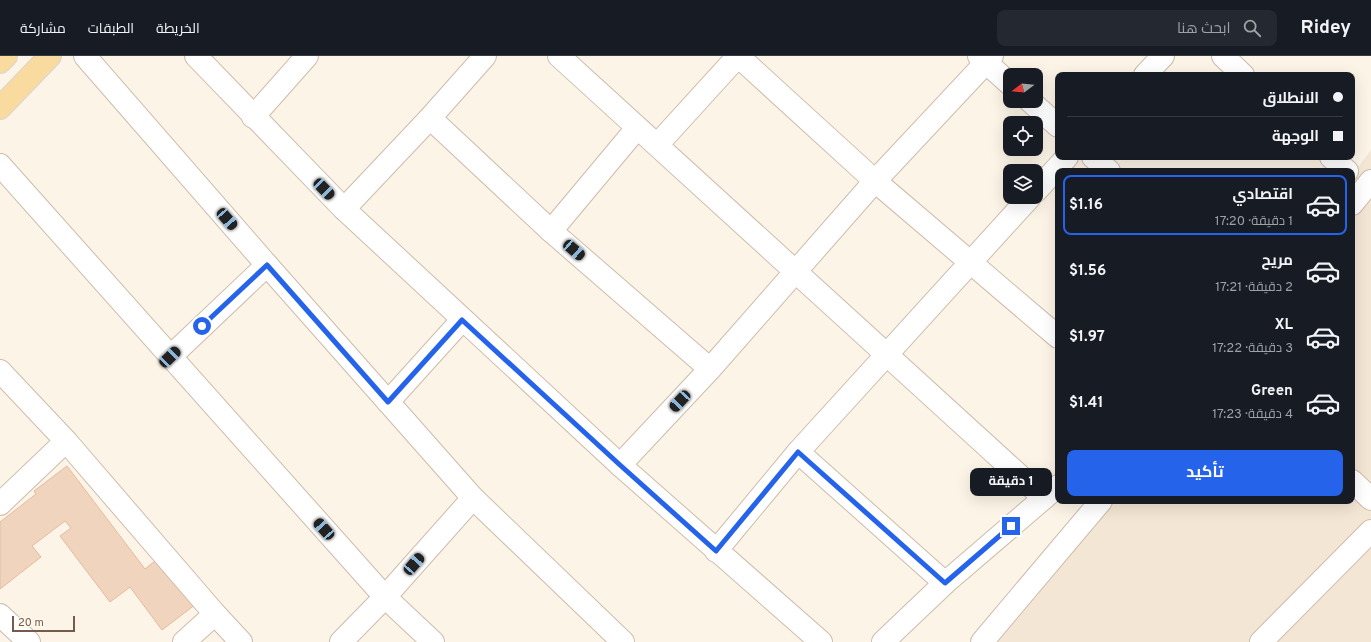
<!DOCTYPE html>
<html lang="ar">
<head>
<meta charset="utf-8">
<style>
  body { margin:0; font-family:Overpass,Cairo,sans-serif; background:#242831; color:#f1f3f6; direction:rtl; height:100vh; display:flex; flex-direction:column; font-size:15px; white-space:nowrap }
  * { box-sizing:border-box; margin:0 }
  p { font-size:13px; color:#9ea1a6 }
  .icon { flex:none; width:22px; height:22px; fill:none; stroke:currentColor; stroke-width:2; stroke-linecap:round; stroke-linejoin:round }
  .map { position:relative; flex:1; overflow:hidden; direction:ltr }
  .side { position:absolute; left:1055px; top:112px; width:300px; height:336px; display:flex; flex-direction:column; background:#171b24; border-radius:8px; box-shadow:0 4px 16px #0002; direction:rtl }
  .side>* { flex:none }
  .hud { position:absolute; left:1055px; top:16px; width:300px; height:88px; border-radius:8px; box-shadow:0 4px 16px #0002; direction:rtl; display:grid; align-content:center; height:88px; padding:0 12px; background:#171b24 }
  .needle { width:26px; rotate:254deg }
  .fabs { position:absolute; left:1003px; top:12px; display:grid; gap:8px }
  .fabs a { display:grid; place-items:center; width:40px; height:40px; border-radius:8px; background:#171b24; box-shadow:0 4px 16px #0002; font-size:20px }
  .scale { position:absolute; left:12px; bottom:10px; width:63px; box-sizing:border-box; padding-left:4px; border:2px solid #755b4b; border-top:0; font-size:11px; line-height:14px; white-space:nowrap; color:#755b4b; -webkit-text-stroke:3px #fff8ec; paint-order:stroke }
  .end { position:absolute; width:18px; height:18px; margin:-9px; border:5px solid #2563eb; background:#fff; box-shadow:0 0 0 2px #fff }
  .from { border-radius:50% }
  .bubble { position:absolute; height:28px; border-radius:8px; background:#171b24; box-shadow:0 4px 16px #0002; font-size:13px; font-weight:700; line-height:28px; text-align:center; direction:rtl }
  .car { position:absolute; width:12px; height:24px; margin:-12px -6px; border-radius:5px; box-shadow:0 0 3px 1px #0007; background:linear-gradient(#222 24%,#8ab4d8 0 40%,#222 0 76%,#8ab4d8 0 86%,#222 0) }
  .hud b { display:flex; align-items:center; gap:14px; height:38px; font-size:15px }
  .hud b+b { border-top:1px solid #363941 }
  .hud i { width:10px; height:10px; background:#f1f3f6 }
  ul { padding:7px 0 0; list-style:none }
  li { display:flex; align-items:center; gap:12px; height:60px; margin:0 8px 6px; padding:0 4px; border:2px solid transparent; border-radius:8px }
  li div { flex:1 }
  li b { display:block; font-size:15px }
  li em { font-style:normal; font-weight:700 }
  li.on { border-color:#2563eb }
  li>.icon { width:36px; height:36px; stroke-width:1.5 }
  .button { display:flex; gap:8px; margin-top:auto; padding:8px 12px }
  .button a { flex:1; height:46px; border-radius:8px; background:#2563eb; color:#fff; font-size:16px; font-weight:700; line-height:46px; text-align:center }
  header { display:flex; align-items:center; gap:24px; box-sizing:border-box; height:56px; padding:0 20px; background:#171b24; border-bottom:1px solid #363941 }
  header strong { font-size:19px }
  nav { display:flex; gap:22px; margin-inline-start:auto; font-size:14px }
  .search { width:280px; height:36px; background:#242831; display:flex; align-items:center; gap:10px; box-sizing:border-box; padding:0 14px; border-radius:8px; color:#9ea1a6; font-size:15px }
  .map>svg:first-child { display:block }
  .residential { fill:#f4e6d4 }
  .building { fill:#f1d4bd; stroke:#e4bb9e }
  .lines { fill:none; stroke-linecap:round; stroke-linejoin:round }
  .minor-casing { stroke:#cebcac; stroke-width:24 }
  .major-casing { stroke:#dbd4d0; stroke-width:24 }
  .minor { stroke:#fff; stroke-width:22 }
  .major { stroke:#fadb9f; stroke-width:22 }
  .route { stroke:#2563eb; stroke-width:5 }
</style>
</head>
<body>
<header>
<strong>Ridey</strong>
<div class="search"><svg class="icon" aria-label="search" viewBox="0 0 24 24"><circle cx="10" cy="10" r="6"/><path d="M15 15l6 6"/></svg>ابحث هنا</div>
<nav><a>الخريطة</a><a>الطبقات</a><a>مشاركة</a></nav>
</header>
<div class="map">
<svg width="1371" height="586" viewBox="0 0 1371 586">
  <rect width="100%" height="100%" fill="#fcf4e6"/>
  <polygon class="residential" points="1371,94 1371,586 986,586 1096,445 1352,445 1352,119"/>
  <polygon class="building" points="67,410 145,513 160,501 196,548 162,574 130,531 110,546 60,480 71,472 65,465 32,490 41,501 0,533 0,466 36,438 34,435"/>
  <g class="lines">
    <g class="minor-casing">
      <g id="minor">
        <polyline points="85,0 267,209 473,442 623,586"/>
        <polyline points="196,0 344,153 620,409 821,586"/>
        <polyline points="559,0 1044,442"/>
        <polyline points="738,0 875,125 1058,281"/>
        <polyline points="979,0 1010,28"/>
        <polyline points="1223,0 1243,19"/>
        <polyline points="1145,19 1163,0"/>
        <polyline points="1030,45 1058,70"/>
        <polyline points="253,61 307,0"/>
        <polyline points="430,62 551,175 710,313"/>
        <polyline points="657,89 738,0"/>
        <polyline points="1093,101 1109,115"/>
        <polyline points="1331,101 1347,115"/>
        <polyline points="0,109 385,541 433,586"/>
        <polyline points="1036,135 1067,101"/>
        <polyline points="1352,148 1371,125"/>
        <polyline points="344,153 430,62 485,0"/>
        <polyline points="551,175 637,72"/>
        <polyline points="170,301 267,209"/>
        <polyline points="0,315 66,385 215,558 241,586"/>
        <polyline points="388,346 462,264"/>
        <polyline points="798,396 945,527"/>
        <polyline points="620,409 710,313 875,125 992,0"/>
        <polyline points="1352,425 1371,443"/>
        <polyline points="0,448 66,385"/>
        <polyline points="716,495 798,396 1030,141"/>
        <polyline points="0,559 29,586"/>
        <polyline points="184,586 215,558"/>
        <polyline points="341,586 385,541 473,442"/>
        <polyline points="883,586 945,527 1058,430"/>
        <polyline points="982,586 1101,445"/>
        <polyline points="1261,586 1371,475"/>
      </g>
    </g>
    <g class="major-casing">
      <g id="major">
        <polyline points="0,6 6,0"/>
        <polyline points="0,52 50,0"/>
      </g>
    </g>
    <use href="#minor" class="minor"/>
    <use href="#major" class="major"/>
  </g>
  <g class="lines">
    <polyline class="route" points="202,270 267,209 388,346 462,264 620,409 716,495 798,396 945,527 1011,470"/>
  </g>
</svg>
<div class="fabs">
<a><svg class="needle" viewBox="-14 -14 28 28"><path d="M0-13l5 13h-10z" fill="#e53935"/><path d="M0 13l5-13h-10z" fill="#9ea1a6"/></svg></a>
<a><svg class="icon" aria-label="locate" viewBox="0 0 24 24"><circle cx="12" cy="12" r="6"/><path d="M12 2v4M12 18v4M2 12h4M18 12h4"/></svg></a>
<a><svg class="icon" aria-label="layers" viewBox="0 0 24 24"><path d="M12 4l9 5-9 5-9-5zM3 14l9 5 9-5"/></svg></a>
</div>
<div class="scale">20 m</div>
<i class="end from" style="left:202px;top:270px"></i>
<i class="end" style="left:1011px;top:470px"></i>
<div class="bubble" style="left:970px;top:412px;width:82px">1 دقيقة</div>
<i class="car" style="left:324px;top:133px;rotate:136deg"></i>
<i class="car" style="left:227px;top:163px;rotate:139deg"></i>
<i class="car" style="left:574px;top:194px;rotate:131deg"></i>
<i class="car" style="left:170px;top:301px;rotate:46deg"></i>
<i class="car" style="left:680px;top:345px;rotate:223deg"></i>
<i class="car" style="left:324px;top:473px;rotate:318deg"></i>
<i class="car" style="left:414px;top:508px;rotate:41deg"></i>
<div class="hud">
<b><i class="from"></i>الانطلاق</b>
<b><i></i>الوجهة</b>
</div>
<section class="side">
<ul>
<li class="on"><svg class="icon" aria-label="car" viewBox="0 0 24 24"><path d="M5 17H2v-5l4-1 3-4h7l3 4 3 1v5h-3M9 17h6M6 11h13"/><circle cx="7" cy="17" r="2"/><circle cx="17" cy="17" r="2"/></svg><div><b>اقتصادي</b><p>1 دقيقة · 17:20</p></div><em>$1.16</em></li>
<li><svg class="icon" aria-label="car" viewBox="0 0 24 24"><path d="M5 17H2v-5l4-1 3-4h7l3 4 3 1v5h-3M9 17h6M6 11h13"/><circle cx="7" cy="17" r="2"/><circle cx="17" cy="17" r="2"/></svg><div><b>مريح</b><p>2 دقيقة · 17:21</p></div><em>$1.56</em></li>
<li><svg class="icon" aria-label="car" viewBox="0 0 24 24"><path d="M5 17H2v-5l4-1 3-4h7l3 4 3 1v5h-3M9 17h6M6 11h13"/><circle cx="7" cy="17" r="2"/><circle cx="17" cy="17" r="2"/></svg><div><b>XL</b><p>3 دقيقة · 17:22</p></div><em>$1.97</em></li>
<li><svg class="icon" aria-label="car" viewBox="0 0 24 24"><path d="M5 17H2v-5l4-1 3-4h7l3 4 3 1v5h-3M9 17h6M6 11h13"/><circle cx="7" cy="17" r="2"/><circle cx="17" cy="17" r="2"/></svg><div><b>Green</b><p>4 دقيقة · 17:23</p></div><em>$1.41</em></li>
</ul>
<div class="button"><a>تأكيد</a></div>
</section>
</div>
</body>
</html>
